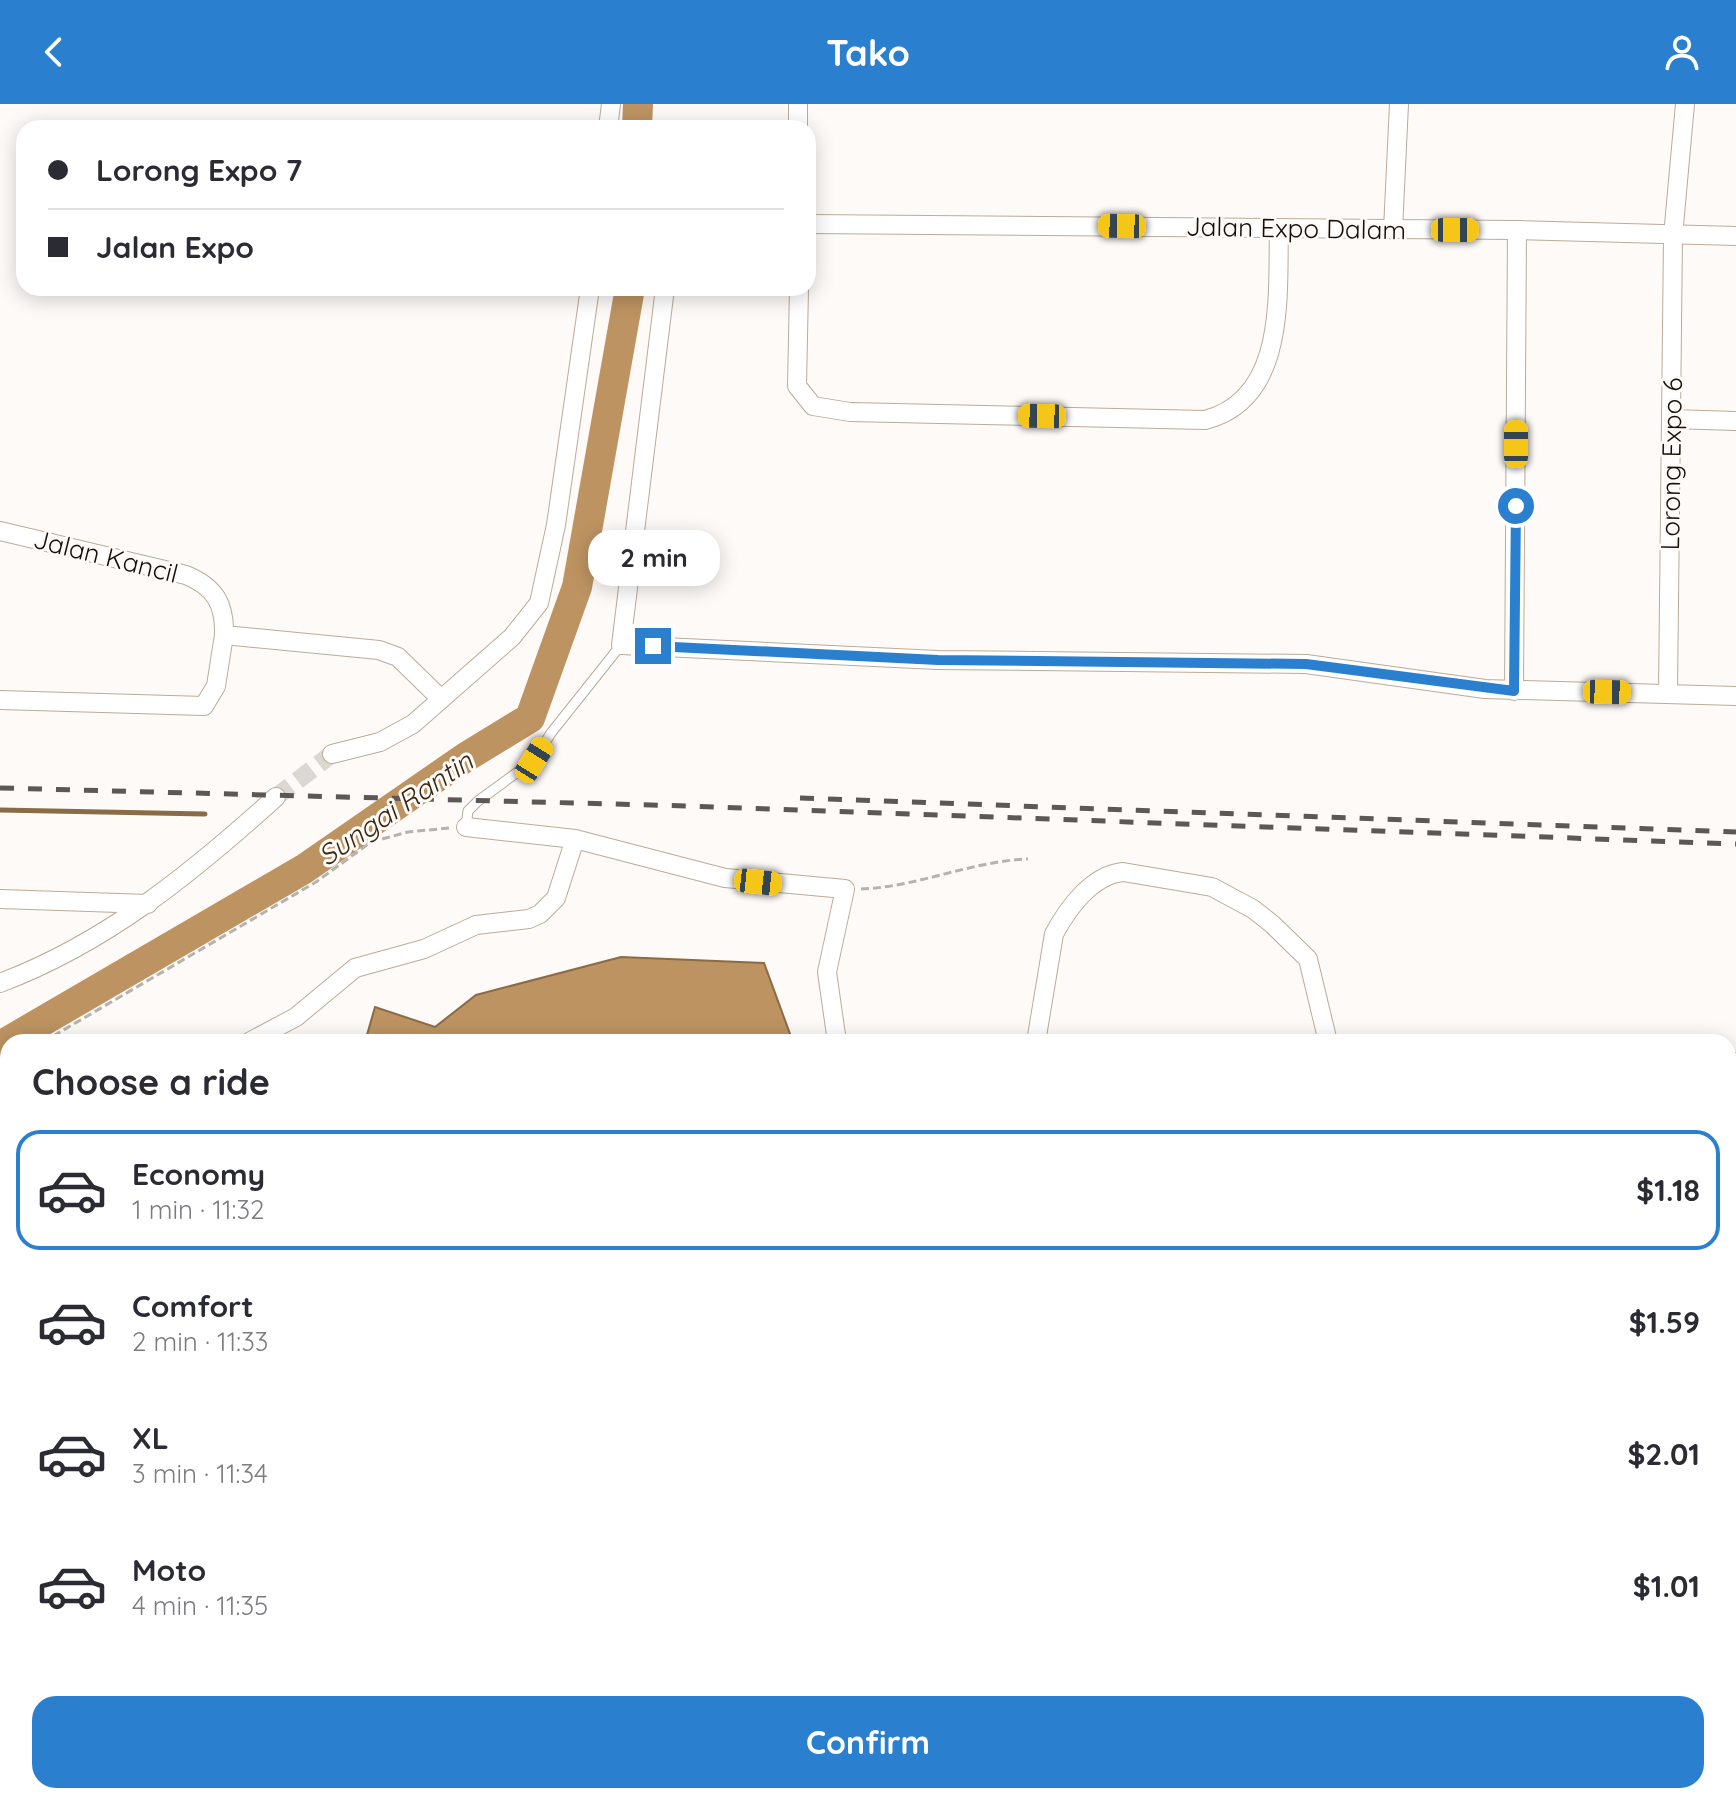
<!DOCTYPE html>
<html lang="en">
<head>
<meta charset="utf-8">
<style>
  body { margin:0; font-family:Quicksand,sans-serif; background:#f2f2f3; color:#2b2b33; height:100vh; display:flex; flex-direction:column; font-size:30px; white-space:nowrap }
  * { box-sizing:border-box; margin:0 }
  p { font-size:26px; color:#7c7c81 }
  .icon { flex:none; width:44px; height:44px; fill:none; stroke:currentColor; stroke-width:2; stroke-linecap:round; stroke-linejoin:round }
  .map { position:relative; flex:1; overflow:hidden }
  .side { position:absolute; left:0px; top:930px; width:1736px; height:770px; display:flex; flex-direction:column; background:#fff; border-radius:24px 24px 0 0; box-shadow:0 4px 20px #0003 }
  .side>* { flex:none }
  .guide { position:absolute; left:16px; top:16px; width:800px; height:176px; border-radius:24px; box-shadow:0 4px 20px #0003; display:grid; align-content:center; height:176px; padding:0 32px; background:#fff }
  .end { position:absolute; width:36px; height:36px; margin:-18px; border:10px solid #2a80ce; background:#fff; box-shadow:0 0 0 4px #fff }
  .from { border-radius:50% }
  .bubble { position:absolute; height:56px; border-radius:24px; background:#fff; box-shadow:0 4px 20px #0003; font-size:26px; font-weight:800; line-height:56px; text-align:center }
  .car { position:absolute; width:24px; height:48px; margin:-24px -12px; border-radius:10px; box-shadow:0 0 6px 2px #0007; background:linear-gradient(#f5c518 24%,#345 0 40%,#f5c518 0 76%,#345 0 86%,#f5c518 0) }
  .guide b { display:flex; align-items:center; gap:28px; height:76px; font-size:30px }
  .guide b+b { border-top:2px solid #e1e1e2 }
  .guide i { width:20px; height:20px; background:#2b2b33 }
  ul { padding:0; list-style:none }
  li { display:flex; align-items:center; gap:24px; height:120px; margin:0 16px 12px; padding:0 16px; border:4px solid transparent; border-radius:24px }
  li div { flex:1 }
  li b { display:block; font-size:30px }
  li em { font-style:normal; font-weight:800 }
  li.selected { border-color:#2a80ce }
  li>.icon { width:72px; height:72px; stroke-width:1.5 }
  h2 { padding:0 32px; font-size:36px; line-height:96px }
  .cta { display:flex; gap:16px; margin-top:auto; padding:16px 32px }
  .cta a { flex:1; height:92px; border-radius:24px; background:#2a80ce; color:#fff; font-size:32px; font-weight:800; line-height:92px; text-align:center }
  header { display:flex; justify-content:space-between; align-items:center; height:104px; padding:0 32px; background:#2a80ce; color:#fff; font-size:36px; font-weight:800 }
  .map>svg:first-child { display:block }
  .water { fill:#bd9361; stroke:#8a6b47; stroke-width:2 }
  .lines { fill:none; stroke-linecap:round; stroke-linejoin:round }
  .stream { stroke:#8a6b47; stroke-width:5 }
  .river { stroke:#bd9361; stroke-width:30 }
  .minor-tunnel { stroke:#dbd7d3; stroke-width:18; stroke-dasharray:18 9; stroke-linecap:butt }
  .service-casing { stroke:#bbab9a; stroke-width:11 }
  .minor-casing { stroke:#bbab9a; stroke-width:20 }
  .path { stroke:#b6b2ae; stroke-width:3; stroke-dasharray:8 4; stroke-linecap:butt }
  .service { stroke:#fff; stroke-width:9 }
  .minor { stroke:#fff; stroke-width:18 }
  .rail { stroke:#5c5853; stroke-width:5; stroke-dasharray:14 14; stroke-linecap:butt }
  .route { stroke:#2a80ce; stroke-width:10 }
  .labels { text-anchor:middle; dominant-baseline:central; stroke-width:6; stroke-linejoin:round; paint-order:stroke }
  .street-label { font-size:26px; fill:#140f09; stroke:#fefaf7 }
  .water-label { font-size:28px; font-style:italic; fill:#3a2811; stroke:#fefaf7 }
</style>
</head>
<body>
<header><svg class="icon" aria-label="back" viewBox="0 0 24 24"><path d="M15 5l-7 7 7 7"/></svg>Tako<svg class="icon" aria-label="person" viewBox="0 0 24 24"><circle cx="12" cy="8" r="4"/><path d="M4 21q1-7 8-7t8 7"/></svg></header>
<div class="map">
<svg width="1736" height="1699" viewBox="0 0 1736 1699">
  <rect width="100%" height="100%" fill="#fefaf7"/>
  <g class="water">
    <polygon points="621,853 764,859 793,938 365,938 375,903 435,923 476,891"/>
    <polygon points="125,1692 321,1692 310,1699 123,1699"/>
  </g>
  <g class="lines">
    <g class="stream">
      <polyline points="0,706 205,710"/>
      <polyline points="1728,976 1736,976"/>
      <polyline points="505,1699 511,1692"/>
    </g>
    <g class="river">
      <polyline points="637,24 638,0"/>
      <polyline points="0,942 304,765 466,653 530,614 577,483 630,184"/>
    </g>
    <polyline class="minor-tunnel" points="276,693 332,650"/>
    <g class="service-casing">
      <polyline id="service" points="466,723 468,707 478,697 534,656 551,629 621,541"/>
    </g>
    <g class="minor-casing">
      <g id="minor">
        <polyline points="798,0 798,24"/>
        <polyline points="608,24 611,0"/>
        <polyline points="808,120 1517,126 1736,132"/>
        <polyline points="1393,126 1399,0"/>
        <polyline points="665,184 621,541 938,556 1306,560 1485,585 1736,592"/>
        <path d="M799,184L797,282L813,302L850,308L1205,316C1288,295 1277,188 1279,124"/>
        <polyline points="1671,315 1736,317"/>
        <path d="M0,427L186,471C215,483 225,500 224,531L379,546L398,553L441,595"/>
        <polyline points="1514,587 1517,126"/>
        <polyline points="1668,589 1673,132 1685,0"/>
        <polyline points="0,596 204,602 216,582 224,531"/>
        <polyline points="332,650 380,638 413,620 512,533 539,499 556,421 590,184"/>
        <polyline points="466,723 575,735 725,774 845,785 827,868 837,938"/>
        <polyline points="0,795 148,800"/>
        <path d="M0,879C106,839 192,769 276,693"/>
        <polyline points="249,938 296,913 355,864 424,845 476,821 529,815 540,810 556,794 575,735"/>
        <path d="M1036,938L1054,830C1068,804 1092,771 1123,768L1212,783L1253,805L1272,820L1308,855L1328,938"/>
        <polyline points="1728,958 1736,958"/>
        <polyline points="0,1071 8,1066"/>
        <polyline points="1728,1394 1736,1394"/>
        <polyline points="0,1569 8,1588"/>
        <polyline points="74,1692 79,1699"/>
        <polyline points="0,1699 8,1690"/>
        <polyline points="364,1699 413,1692"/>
        <polyline points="1043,1699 1043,1692"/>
      </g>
    </g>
    <g class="path">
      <path d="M861,785C918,783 971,757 1028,755"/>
      <polyline points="43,938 316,778 371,738 408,728 449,724"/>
      <polyline points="0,965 8,960"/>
    </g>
    <use href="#service" class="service"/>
    <use href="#minor" class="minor"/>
    <g class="rail">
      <polyline points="0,684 689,702 1736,740"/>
      <polyline points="800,694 1736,728"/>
    </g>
  </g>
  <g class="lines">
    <polyline class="route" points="653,542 938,556 1306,560 1514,587 1516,402"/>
  </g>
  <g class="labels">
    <g class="street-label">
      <text transform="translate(1296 124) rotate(1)">Jalan Expo Dalam</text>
      <text transform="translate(1671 360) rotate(-89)">Lorong Expo 6</text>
      <text transform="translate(106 452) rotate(14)">Jalan Kancil</text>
    </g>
    <g class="water-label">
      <text transform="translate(395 704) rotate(-34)">Sungai Rantin</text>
    </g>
  </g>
</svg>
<i class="end from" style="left:1516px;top:402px"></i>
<i class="end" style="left:653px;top:542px"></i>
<div class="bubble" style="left:588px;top:426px;width:132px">2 min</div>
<i class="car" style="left:1122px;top:122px;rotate:271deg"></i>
<i class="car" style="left:1455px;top:126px;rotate:90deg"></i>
<i class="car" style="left:1042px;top:312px;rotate:271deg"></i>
<i class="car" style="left:1516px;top:340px;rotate:0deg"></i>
<i class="car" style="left:1607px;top:588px;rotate:91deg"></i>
<i class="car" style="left:534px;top:656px;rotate:32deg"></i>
<i class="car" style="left:758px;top:778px;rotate:96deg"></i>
<div class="guide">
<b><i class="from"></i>Lorong Expo 7</b>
<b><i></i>Jalan Expo</b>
</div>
<section class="side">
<h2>Choose a ride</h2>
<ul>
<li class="selected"><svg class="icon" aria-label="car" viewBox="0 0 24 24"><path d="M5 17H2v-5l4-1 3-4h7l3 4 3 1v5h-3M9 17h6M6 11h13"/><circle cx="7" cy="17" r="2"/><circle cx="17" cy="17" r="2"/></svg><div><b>Economy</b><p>1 min · 11:32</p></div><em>$1.18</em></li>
<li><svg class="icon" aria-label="car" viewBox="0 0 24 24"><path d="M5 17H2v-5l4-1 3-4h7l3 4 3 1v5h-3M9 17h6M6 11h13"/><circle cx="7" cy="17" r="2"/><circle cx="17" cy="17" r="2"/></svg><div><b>Comfort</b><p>2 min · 11:33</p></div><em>$1.59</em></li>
<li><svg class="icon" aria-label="car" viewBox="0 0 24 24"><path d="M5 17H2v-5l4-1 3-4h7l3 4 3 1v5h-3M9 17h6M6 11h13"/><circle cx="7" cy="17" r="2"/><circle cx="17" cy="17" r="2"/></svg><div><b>XL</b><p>3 min · 11:34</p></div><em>$2.01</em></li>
<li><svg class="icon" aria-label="car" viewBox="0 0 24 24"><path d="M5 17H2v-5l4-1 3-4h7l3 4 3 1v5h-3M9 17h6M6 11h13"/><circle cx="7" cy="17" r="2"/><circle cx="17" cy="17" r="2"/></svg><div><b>Moto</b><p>4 min · 11:35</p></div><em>$1.01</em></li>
</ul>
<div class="cta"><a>Confirm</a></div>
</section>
</div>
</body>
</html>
